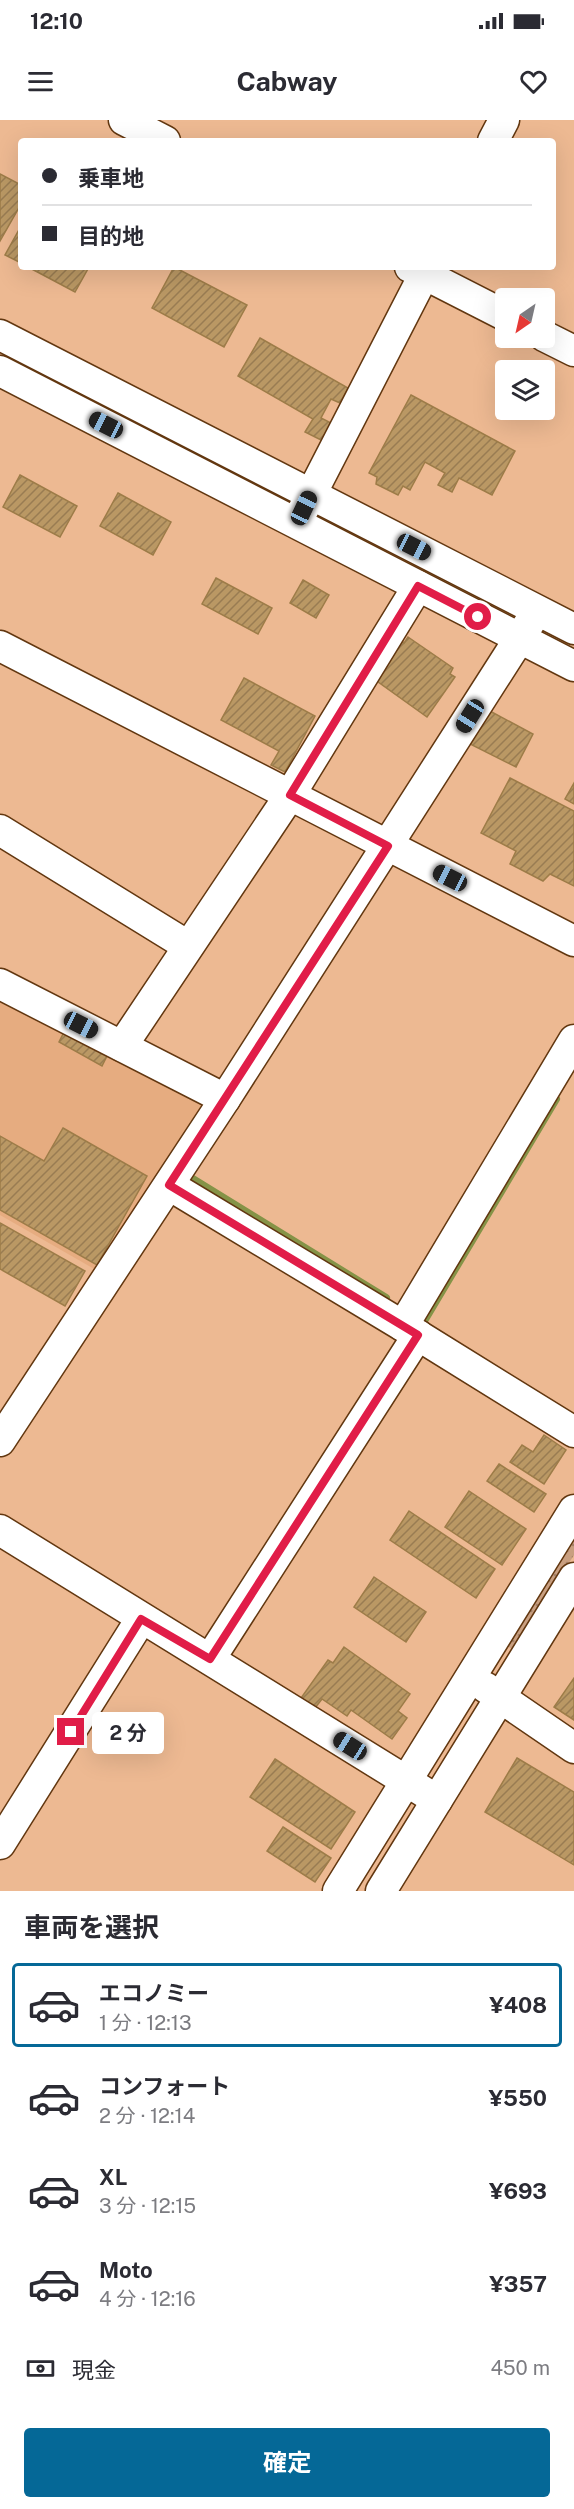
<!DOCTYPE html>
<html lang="ja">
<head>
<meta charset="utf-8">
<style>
  body { margin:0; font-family:"Public Sans","Noto Sans JP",sans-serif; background:#f2f2f3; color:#2b2b33; height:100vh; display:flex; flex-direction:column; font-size:22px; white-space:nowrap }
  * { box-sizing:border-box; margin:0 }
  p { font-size:20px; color:#7c7c81 }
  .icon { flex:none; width:33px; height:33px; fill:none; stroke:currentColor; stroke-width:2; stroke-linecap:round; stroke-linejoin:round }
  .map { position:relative; height:1771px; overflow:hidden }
  .details { display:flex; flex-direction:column; background:#fff; flex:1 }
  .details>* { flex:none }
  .guide { position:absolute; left:18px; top:18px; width:538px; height:132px; border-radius:6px; box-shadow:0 6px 24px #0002; display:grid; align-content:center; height:132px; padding:0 24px; background:#fff }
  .needle { width:39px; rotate:214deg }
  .controls { position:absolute; left:495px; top:168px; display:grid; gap:12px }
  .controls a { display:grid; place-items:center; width:60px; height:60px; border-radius:6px; background:#fff; box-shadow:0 6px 24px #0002; font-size:30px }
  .end { position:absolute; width:27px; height:27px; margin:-14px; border:8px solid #e11d48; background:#fff; box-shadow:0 0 0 3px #fff }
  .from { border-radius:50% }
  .bubble { position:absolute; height:42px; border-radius:6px; background:#fff; box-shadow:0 6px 24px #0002; font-size:20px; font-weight:700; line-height:42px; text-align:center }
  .car { position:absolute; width:18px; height:36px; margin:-18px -9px; border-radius:8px; box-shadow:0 0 4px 2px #0007; background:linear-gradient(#222 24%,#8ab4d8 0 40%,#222 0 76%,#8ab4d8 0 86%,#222 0) }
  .guide b { display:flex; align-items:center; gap:21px; height:57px; font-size:22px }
  .guide b+b { border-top:2px solid #e1e1e2 }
  .guide i { width:15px; height:15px; background:#2b2b33 }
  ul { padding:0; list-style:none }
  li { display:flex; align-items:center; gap:18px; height:84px; margin:0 12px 9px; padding:0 12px; border:3px solid transparent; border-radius:6px }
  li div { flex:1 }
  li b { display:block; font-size:22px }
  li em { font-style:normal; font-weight:700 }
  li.current { border-color:#056897 }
  li>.icon { width:54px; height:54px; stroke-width:1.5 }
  h2 { padding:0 24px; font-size:27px; line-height:72px }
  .pay { display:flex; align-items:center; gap:15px; height:66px; padding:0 24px; font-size:22px }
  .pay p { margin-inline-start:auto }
  .primary-button { display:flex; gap:12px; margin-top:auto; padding:12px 24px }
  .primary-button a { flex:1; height:69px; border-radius:6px; background:#056897; color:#fff; font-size:24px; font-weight:700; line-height:69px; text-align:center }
  .status { display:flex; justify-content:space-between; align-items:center; height:42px; padding:0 30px; background:#fff; direction:ltr }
  .status svg { height:16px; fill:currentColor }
  header { display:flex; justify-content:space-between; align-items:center; height:78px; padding:0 24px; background:#fff; font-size:27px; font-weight:700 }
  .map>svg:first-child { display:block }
  .built { fill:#e6ac80 }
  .grass { fill:url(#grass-dots) }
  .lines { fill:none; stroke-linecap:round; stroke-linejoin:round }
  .stream { stroke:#859347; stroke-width:8 }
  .building { fill:url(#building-hatch); stroke:#9d7c48; stroke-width:1.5 }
  .minor-casing { stroke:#623710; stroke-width:33 }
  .minor { stroke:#fff; stroke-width:30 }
  .route { stroke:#e11d48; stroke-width:8 }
</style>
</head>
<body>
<div class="status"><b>12:10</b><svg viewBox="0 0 49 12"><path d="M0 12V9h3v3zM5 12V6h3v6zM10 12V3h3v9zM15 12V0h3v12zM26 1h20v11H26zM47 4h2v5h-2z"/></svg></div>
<header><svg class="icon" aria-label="menu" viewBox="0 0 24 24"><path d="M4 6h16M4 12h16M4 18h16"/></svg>Cabway<svg class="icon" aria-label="heart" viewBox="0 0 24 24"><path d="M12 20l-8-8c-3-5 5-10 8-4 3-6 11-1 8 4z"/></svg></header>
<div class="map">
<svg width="574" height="1771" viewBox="0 0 574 1771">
  <defs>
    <pattern id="grass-dots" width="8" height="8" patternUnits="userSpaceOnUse" patternTransform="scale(1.5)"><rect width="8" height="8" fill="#c99f80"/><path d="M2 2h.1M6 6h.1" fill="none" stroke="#a58268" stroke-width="1.8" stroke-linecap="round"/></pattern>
    <pattern id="building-hatch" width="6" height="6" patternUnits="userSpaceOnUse" patternTransform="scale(1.5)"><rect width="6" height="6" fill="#ba9864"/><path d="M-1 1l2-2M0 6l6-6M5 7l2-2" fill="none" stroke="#997c52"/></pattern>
  </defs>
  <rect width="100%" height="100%" fill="#edb992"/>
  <polygon class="built" points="0,872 206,985 96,1150 0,1095"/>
  <polygon class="grass" points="574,1419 574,1435 514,1530 507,1526"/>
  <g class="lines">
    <g class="stream">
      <polyline points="191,1058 386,1178"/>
      <polyline points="424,1201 556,979"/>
    </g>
  </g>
  <g class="building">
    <polygon points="0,54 21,65 21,84 0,121"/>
    <polygon points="21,106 21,143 5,135"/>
    <polygon points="28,147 89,147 75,172"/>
    <polygon points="174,147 247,185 224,227 152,188"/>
    <polygon points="260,218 348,268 340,283 331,279 321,298 333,304 323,321 305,312 313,299 238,256"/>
    <polygon points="411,275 515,331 492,375 459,358 452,372 438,365 445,353 425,342 410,370 403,366 398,375 376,364 377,357 369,353"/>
    <polygon points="20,355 77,386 60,417 3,387"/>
    <polygon points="118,373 171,402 153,435 100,406"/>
    <polygon points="216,458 272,488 258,514 202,484"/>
    <polygon points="303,460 329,475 316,498 290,483"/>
    <polygon points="408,517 453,548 450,554 455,557 427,597 374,559 401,520 404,523"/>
    <polygon points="244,558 315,596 285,652 271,645 279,631 221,600"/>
    <polygon points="488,590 533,614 516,647 470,624"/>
    <polygon points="510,658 574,691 574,766 550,754 543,761 510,744 516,731 481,713"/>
    <polygon points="574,663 574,684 565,679"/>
    <polygon points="65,910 108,934 102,946 59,922"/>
    <polygon points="63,1008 147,1056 97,1145 0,1090 0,1016 44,1041"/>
    <polygon points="0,1103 85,1151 65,1186 0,1149"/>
    <polygon points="544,1315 566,1330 544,1364 510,1342 522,1325 533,1332"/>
    <polygon points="499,1344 546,1374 534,1392 487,1361"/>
    <polygon points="469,1371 526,1409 502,1445 445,1407"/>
    <polygon points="409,1391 495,1449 476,1478 390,1420"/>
    <polygon points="374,1457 426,1492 406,1522 354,1487"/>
    <polygon points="344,1527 410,1574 398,1591 407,1598 392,1619 351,1590 347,1596 322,1579 315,1588 301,1578 328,1540 333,1543"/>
    <polygon points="574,1558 574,1600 554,1587"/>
    <polygon points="517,1638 574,1672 574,1745 485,1692"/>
    <polygon points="275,1639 355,1692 331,1729 250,1677"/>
    <polygon points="283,1707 331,1738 315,1762 267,1731"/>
  </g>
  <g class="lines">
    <g class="minor-casing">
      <g id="minor">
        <polyline points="124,0 165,21"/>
        <polyline points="493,21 504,0"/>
        <polyline points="410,147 506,196"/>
        <polyline points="0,215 574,509"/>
        <polyline points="544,216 574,231"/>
        <polyline points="0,251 574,546"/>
        <polyline points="302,392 428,147"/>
        <polyline points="0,526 574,821"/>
        <polyline points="0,710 188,826"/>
        <polyline points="0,864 225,979"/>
        <polyline points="122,926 290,675 418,466"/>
        <polyline points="169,1065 403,1206 574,1312"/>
        <polyline points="403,1206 574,920"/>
        <polyline points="0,1321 225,979 537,491"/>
        <polyline points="0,1410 437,1680"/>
        <polyline points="210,1539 418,1215"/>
        <polyline points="485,1567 574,1628"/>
        <polyline points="0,1724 141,1499"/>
        <polyline points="338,1771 574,1390"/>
        <polyline points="381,1771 574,1458"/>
      </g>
    </g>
    <use href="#minor" class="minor"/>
  </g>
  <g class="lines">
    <polyline class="route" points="71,1612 141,1499 210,1539 418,1215 169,1065 388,726 290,675 418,466 478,497"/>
  </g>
</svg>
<div class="controls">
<a><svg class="needle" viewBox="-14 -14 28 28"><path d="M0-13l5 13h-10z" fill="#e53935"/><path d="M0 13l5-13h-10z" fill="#7c7c81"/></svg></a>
<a><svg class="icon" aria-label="layers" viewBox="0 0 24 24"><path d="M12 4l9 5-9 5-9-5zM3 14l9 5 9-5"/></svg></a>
</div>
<i class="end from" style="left:478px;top:497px"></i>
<i class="end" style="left:71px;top:1612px"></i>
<div class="bubble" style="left:92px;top:1592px;width:72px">2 分</div>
<i class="car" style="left:106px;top:305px;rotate:297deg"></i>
<i class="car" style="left:304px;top:388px;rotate:25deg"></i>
<i class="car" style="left:414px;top:427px;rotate:117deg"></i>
<i class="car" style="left:470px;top:596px;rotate:212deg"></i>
<i class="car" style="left:450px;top:758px;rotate:297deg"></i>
<i class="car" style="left:81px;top:905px;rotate:117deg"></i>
<i class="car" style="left:350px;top:1626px;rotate:302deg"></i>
<div class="guide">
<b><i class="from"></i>乗車地</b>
<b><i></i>目的地</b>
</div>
</div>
<section class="details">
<h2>車両を選択</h2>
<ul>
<li class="current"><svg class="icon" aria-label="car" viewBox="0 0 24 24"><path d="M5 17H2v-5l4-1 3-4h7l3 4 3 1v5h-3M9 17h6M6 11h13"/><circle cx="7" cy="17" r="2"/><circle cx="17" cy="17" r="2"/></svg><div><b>エコノミー</b><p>1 分 · 12:13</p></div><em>¥408</em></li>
<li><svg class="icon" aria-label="car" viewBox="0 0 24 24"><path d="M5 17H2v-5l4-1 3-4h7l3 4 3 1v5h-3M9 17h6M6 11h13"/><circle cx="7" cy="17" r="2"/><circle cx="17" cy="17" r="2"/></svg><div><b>コンフォート</b><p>2 分 · 12:14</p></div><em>¥550</em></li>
<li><svg class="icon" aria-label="car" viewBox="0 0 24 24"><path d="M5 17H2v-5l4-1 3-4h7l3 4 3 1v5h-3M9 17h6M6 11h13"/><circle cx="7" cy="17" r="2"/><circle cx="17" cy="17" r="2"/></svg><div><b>XL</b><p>3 分 · 12:15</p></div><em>¥693</em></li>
<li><svg class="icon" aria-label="car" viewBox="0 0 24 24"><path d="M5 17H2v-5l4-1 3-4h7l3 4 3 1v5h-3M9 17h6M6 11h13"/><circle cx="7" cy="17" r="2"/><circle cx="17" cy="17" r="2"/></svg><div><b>Moto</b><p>4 分 · 12:16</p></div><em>¥357</em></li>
</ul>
<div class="pay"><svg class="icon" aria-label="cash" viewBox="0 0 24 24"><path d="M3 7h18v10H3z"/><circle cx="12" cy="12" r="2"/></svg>現金<p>450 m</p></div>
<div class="primary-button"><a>確定</a></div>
</section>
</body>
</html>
